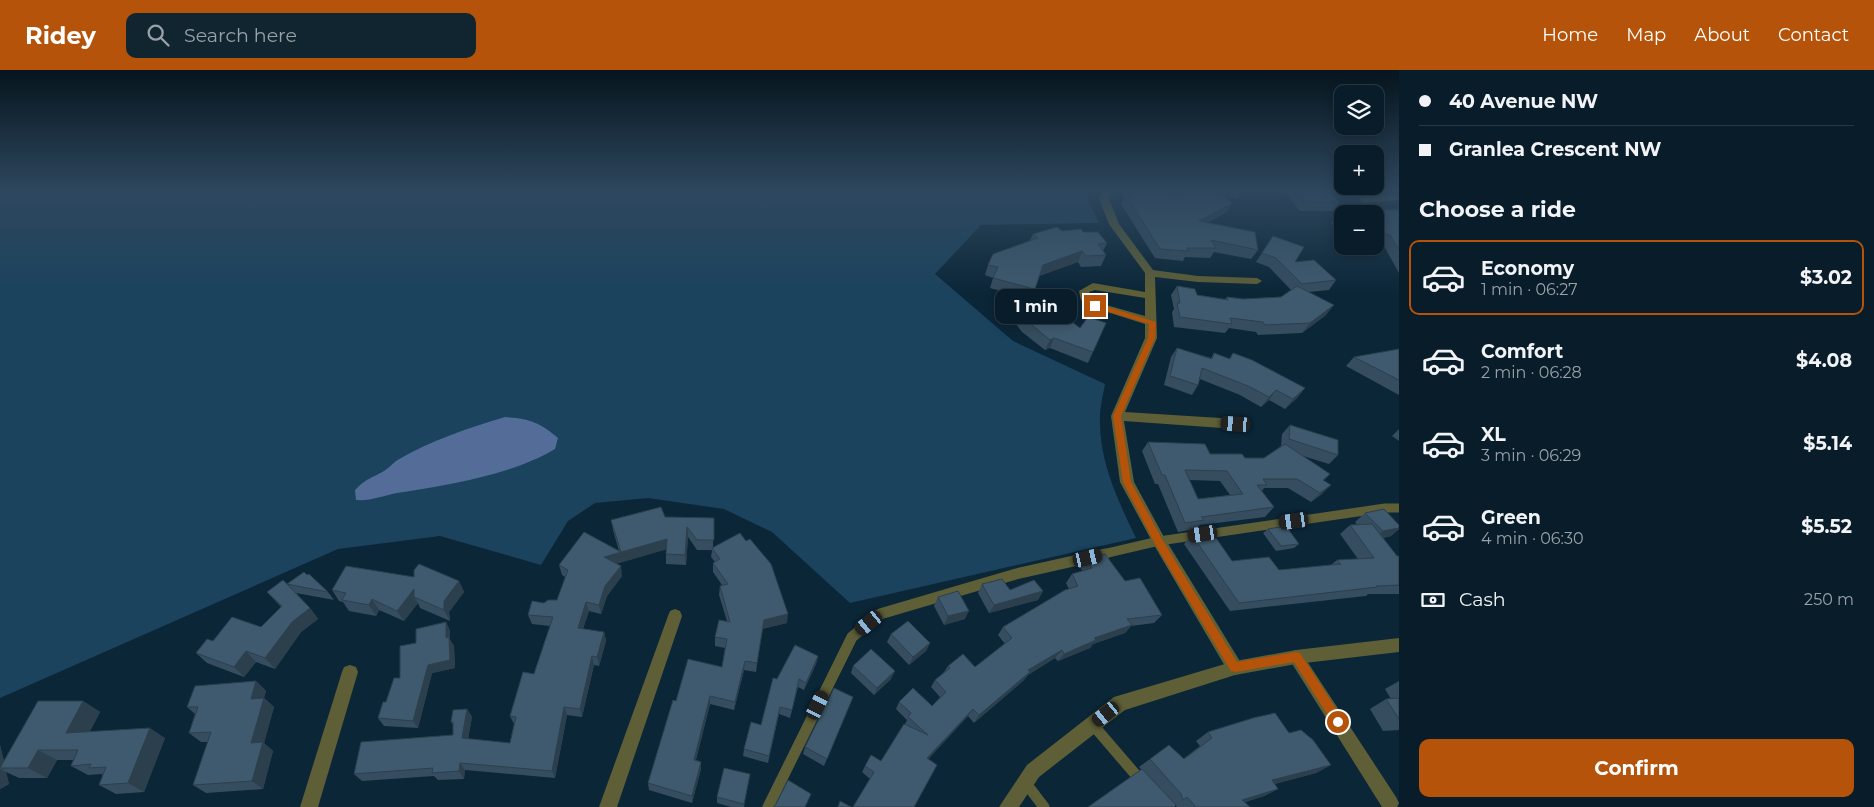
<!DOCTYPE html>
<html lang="en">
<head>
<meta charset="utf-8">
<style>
  body { margin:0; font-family:Montserrat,sans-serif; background:#112531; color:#f1f3f6; height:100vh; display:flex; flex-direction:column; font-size:19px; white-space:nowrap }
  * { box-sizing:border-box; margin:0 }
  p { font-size:16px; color:#98a1a8 }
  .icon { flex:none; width:28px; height:28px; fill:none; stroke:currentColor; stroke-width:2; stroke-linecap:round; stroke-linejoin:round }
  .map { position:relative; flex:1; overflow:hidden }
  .drawer { display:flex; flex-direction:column; background:#081c29; width:475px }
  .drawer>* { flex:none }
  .banner { display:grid; align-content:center; height:110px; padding:0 20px; background:#081c29 }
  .fabs { position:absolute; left:1334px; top:15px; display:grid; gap:10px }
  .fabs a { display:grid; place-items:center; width:50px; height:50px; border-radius:10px; background:#081c29; box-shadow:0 2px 12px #0003,0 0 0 1px #293a46; font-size:25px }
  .end { position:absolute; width:22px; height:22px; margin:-11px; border:6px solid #b45309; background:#fff; box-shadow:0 0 0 2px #fff }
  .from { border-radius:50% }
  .bubble { position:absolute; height:35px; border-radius:10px; background:#081c29; box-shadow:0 2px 12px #0003,0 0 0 1px #293a46; font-size:16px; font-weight:700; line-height:35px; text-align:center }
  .car { position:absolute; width:15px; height:30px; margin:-15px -8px; border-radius:6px; box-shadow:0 0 4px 1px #0007; background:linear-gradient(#222 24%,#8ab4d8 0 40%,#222 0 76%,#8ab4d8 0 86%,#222 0) }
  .banner b { display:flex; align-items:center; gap:18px; height:48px; font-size:19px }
  .banner b+b { border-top:1px solid #293a46 }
  .banner i { width:12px; height:12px; background:#f1f3f6 }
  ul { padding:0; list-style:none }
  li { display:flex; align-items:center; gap:15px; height:75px; margin:0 10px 8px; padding:0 10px; border:2px solid transparent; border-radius:10px }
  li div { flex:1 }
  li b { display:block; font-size:19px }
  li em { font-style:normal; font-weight:700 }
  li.on { border-color:#b45309 }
  li>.icon { width:45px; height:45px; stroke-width:1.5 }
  h2 { padding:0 20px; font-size:22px; line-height:60px }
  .pay { display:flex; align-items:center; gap:12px; height:55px; padding:0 20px; font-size:19px }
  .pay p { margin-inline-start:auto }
  .primary-button { display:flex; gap:10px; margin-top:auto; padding:10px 20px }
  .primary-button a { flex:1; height:58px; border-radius:10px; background:#b45309; color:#fff; font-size:20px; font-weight:700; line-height:58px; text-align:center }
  header { display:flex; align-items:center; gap:30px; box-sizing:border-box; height:70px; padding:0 25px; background:#b45309; color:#fff }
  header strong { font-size:24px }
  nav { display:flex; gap:28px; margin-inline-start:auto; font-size:18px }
  .search { width:350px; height:45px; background:#112531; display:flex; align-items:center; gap:12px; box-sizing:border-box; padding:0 18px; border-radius:10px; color:#98a1a8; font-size:19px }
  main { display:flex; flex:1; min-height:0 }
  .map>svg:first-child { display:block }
  .green { fill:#1b435d }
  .water { fill:#536d98 }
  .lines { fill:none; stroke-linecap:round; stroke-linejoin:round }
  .service-far1 { stroke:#5e5f36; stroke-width:9 }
  .service { stroke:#5e5f36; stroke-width:11 }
  .minor { fill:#5e5f36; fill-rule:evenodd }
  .tertiary { fill:#5e5f36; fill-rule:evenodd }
  .wall { fill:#364d5f; fill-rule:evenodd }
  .shaded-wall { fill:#2c3f4d }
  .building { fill:#3f5a6e; stroke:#2c3f4d; fill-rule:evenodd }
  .route { fill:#b45309 }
</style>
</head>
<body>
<header>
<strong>Ridey</strong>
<div class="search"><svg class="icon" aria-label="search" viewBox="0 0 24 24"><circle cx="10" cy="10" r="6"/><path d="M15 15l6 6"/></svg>Search here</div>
<nav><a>Home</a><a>Map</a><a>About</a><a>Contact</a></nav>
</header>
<main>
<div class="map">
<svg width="1399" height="737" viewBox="0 0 1399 737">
  <rect width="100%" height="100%" fill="#0b2637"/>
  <path class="green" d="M0,120H1088L1087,128L1099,153L981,155L935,204L1013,271L1105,314C1103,326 1099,340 1100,353C1100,393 1119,433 1136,468L850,533L772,462L724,439L648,428L595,433L568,451L541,495L440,466L338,479L0,628Z"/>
  <path class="water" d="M505,347C530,349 539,352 558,368L555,379C512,405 447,415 397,423C382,426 371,431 356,430L355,420C367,408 370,409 384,401C389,398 392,394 396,391C429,371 468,358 505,347Z"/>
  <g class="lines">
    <polyline class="service-far1" points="1099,485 1159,471 1385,438 1399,438"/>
    <g class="service">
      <polyline points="1093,655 1142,712"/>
      <polyline points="1025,712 1044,737"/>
      <polyline points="768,737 852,567 880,544 1016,504 1105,484"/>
    </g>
    <g class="minor">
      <path d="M1104,120H1113L1109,129L1119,154L1153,200L1198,206L1257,208L1262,211L1257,214L1198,212L1155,207L1157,268L1125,342L1236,349L1240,351L1242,354L1240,357L1236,359L1124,351L1134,412L1164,467L1241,593L1243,598L1241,603L1235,605L1229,603L1154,475L1120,412L1111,346L1145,268V254L1091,237L1081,230L1079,221L1093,213L1145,222V203L1109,154L1099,129ZM1095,220L1145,228V246L1099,233L1090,227L1089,222Z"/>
      <polygon points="1399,124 1399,130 1363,133 1358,130 1363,127"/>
      <polygon points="675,539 680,541 682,546 617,737 599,737 668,546 670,541"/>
      <polygon points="1296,580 1301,582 1396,727 1399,733 1397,737 1382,737 1291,592 1288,587 1291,582"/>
      <polygon points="350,595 356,597 358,602 318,737 300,737 342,602 344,597"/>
    </g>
    <polygon class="tertiary" points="1399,568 1399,582 1296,594 1235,605 1125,640 1039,707 1019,737 999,737 1027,695 1114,627 1235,591 1296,580"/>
  </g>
  <g class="wall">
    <polygon points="1124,120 1169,120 1174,124 1193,120 1242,120 1237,129 1223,126 1232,133 1227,142 1207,153 1258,180 1251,189 1214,182 1210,188 1185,187 1183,191 1155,188 1121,134 1124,128 1122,124"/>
    <polygon points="1283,120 1328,120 1339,132 1333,141 1300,141"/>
    <polygon points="1352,134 1367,140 1399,140 1399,203 1383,174 1375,172 1375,144 1342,144 1342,159 1331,154 1337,145"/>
    <polygon points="1062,161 1083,162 1107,173 1103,181 1106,185 1101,196 1081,197 1078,192 1039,206 1035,219 1093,282 1088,293 1050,278 1045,280 1022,262 1001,234 1005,224 1008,223 990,218 993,208 985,205 988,195 1030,170 1033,164"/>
    <polygon points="1273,166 1295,192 1336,210 1329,220 1309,222 1326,245 1302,263 1258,265 1256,262 1229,258 1225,263 1174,257 1172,242 1174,239 1171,225 1177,216 1197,225 1225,229 1227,227 1243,229 1281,227 1291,220 1269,197 1256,192"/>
    <polygon points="1177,278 1211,288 1214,283 1229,289 1233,283 1305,318 1297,328 1285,339 1269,330 1261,337 1240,325 1200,309 1198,315 1192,325 1164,315 1171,287"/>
    <polygon points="1399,279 1399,325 1346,296 1354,287"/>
    <path d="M1290,355L1338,385L1329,394L1303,386L1330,404L1324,410L1322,424L1311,432L1288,418H1264L1262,421L1274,437L1265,447L1200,455L1196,459L1178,462L1158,414H1155L1142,381L1148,372L1210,384L1245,388H1264L1281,376L1282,364ZM1189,410L1220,411L1230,425L1198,429Z"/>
    <polygon points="1399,359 1399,371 1392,366"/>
    <polygon points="1365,443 1399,455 1399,459 1391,466 1383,468 1397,486 1399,486 1399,524 1368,524 1366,526 1230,541 1184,474 1192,465 1232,491 1279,500 1331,495 1337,490 1358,489 1340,464 1350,455 1357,455 1355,452"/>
    <polygon points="665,447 714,448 713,477 787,553 762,559 756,602 744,600 734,640 710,634 696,690 701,692 701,699 692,733 649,720 648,713 676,631 722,597 725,578 715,576 715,567 727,551 719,525 720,516 722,515 713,502 713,493 715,492 711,487 712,480 697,480 688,467 686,495 666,494 666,479 616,494 622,506 607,526 601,544 589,541 583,559 604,562 606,571 599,596 594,595 582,647 567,645 555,708 465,700 464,709 438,710 434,706 362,711 354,704 453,665 453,655 451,652 467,639 472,647 468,669 510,673 514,654 510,646 534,604 550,556 532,554 528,545 544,533 557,530 565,507 562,505 559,495 619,481 613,460 611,450"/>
    <polygon points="1268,459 1299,474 1294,478 1276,481 1263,463"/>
    <polygon points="1086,489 1125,511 1162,545 1154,553 1131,556 1125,563 1093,574 1090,578 1058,591 1055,588 1028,605 1024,610 974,653 968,646 928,689 870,709 862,702 865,696 881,691 905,654 907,650 896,639 899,632 932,636 940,627 931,617 935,610 944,602 948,596 975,597 1005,574 998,565 1003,557 1069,519 1066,513 1072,504 1082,501 1080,497"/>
    <polygon points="414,507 459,511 464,522 449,542 450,551 420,538 418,533 404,551 379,540 376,546 349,541 343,532 339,531 332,520"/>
    <polygon points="287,514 328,522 334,530 296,523 310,538 318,549 301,562 275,599 256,592 244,607 207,593 196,583 213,571 261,557 281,537 267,522 289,517"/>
    <polygon points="982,514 1010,520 1043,521 1038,530 989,543 978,523"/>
    <polygon points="938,527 965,549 944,555 934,536"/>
    <polygon points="446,552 450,561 450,570 454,576 455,598 432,603 418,658 384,656 378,648 400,608 416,573"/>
    <polygon points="891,564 930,573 926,581 909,595 887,572"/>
    <polygon points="818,586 816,594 804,620 798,617 790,648 779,644 768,693 743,686 744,679 761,655 777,609"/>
    <polygon points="853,596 891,609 874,625 851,603"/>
    <polygon points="256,611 266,621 264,628 274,637 264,673 273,681 263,719 206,723 193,715 208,672 201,672 189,663 195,644 187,637"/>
    <polygon points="1399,611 1399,660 1383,661 1370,639 1386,629 1391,629 1385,619"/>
    <polygon points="853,627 824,696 803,684 805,677"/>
    <polygon points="83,631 100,642 90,661 165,668 144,722 116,724 99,715 103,705 101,704 88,705 71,696 73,690 57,690 47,708 19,708 6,702 9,714 0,719 0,675 4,691"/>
    <polygon points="1208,662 1289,663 1331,695 1316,703 1275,714 1278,719 1264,726 1245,732 1250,737 1177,737 1139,697 1150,689 1183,689 1200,676 1196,671"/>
    <polygon points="750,704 744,737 731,737 717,733 717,727"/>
  </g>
  <g class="shaded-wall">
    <polygon points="1232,133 1227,142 1193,160 1199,151"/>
    <polygon points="1082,181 1078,192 1039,206 1043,195"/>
    <polygon points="1334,235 1326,245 1302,263 1310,253"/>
    <polygon points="1054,268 1050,278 1045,280 1050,270"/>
    <polygon points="1305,318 1297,328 1285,339 1293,329"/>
    <polygon points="1276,320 1269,330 1261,337 1269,327"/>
    <polygon points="1331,415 1322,424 1311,432 1320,423"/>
    <polygon points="687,457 688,467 686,495 685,485"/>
    <polygon points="1399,458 1399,459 1391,466 1372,470 1383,461"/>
    <polygon points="667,469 668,479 605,497 604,487"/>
    <polygon points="621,496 622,506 607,526 601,544 599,535 605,516"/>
    <polygon points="459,511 464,522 449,542 450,551 444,540 444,531"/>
    <polygon points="414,519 414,527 418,533 404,551 397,541"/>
    <polygon points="1043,521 1038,530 989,543 994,535"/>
    <polygon points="372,529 379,540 376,546 369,535"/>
    <polygon points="586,532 589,541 580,567 578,558"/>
    <polygon points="310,538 318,549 301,562 275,599 265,588 292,552"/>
    <polygon points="969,541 965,549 944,555 948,546"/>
    <polygon points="788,544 787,553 762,559 756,602 764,550"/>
    <polygon points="446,552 450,561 450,570 454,576 455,598 432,603 418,658 413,651 428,595 446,568"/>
    <polygon points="1132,555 1125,563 1093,574 1090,578 1058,591 1064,584 1094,568"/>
    <polygon points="604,562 606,571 599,596 597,587"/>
    <polygon points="930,573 926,581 909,595 913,587"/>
    <polygon points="1062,580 1055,588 1028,605 1024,610 974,653 979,645 1028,600"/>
    <polygon points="246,581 256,592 244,607 234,597"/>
    <polygon points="592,586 594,595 582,647 580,639"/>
    <polygon points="818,586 816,594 804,620 806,613"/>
    <polygon points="745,591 744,600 734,640 735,632"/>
    <polygon points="895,601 891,609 874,625 877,618"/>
    <polygon points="256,611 266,621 261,638 251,629"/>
    <polygon points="710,626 710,634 694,697 694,690"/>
    <polygon points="264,628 274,637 264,673 273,681 263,719 252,711 251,673"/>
    <polygon points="83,631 100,642 84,673 66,663"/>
    <polygon points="564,637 567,645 555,708 552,701"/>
    <polygon points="467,639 472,647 467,676 462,668"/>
    <polygon points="973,639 968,646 923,695 927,688"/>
    <polygon points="150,658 165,668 144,722 128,713"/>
    <polygon points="0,675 5,698 0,698"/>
    <polygon points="38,680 57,690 47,708 28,698"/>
    <polygon points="701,692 701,699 692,733 692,726"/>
    <polygon points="460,693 465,700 464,709 459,701"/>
    <polygon points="1331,695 1316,703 1258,718 1272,710"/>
    <polygon points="0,699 6,702 9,714 0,719"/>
    <polygon points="1278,719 1264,726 1230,737 1242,730"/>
  </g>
  <g class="building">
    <polygon points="1128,120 1169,120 1173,121 1174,124 1193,120 1215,120 1232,133 1199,151 1255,162 1258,180 1211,170 1216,178 1186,178 1189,181 1160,179 1125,124 1130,125"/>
    <polygon points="1296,120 1328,120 1339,132 1306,132"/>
    <polygon points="1352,134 1367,140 1399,140 1399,180 1390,165 1380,163 1378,145 1375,147 1375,144 1342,144 1342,147 1337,145"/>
    <polygon points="1057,157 1062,161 1081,159 1083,162 1098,162 1107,173 1098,174 1106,185 1086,186 1082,181 1043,195 1035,219 1037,218 1054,238 1080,258 1088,247 1106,253 1093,282 1054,268 1050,270 1027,251 1005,224 1034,219 993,208 998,197 988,195 993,184 1038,168 1033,164"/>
    <polygon points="1273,166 1304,177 1295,192 1314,190 1336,210 1302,214 1276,188 1262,183"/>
    <polygon points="1177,216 1195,219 1197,225 1228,230 1227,227 1243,229 1281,227 1297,216 1334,235 1310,253 1265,255 1263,252 1230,248 1232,254 1180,247 1177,233 1180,233"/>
    <polygon points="1177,278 1212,289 1214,283 1230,289 1233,283 1252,290 1305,318 1293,329 1276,320 1269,327 1248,316 1202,298 1198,315 1170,306"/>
    <polygon points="1399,279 1399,310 1354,287"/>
    <polygon points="1290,355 1338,370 1338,385 1289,369"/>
    <path d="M1148,372L1205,374L1210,384H1242L1245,388H1264L1285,374L1330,404L1323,410L1331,415L1320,423L1297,409H1263L1267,415H1257L1274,437L1201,447L1204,450L1185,453L1165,405H1162ZM1185,400L1227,401L1243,424L1198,429Z"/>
    <polygon points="661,437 665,447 714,448 714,470 697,470 687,457 685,485 666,484 667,469 604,487 621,496 605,516 599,535 586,532 578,558 604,562 597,587 592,586 580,639 564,637 552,701 460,693 459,701 432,703 433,698 354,704 361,672 453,665 453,652 451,652 453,640 467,639 462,668 510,673 516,647 510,646 523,602 534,604 553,547 528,545 532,531 544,533 548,530 557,530 568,500 559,495 584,462 621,482 611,450"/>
    <polygon points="1384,439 1399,455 1399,458 1383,461 1365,443"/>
    <polygon points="1372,454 1397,486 1399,486 1399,515 1376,516 1377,517 1239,533 1192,465 1212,462 1232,491 1269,487 1279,500 1341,494 1337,490 1374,488 1350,455"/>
    <polygon points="1286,456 1299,474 1281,476 1268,459"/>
    <polygon points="740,463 746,471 750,469 771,494 788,544 764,550 757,593 745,591 735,632 710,626 694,690 701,692 692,726 648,713 673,630 676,631 688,589 722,597 727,569 715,567 719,550 730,552 720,516 728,514 713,493 720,489 712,478"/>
    <polygon points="1105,484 1125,511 1140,508 1162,545 1127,549 1132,555 1094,568 1096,570 1064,584 1062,580 1028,600 1030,602 979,645 973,639 927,688 937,695 914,737 853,737 874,702 865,696 871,685 881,691 904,654 928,665 908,647 911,643 899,632 913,618 932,636 946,622 935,610 950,598 948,596 963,584 975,597 1012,568 1003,557 1065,520 1078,516 1072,504 1092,498 1086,489"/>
    <polygon points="419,494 459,511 444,531 444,540 414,527 414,519 397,541 372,529 369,535 342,530 346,523 332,520 346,496 414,507 414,500"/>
    <polygon points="304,502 307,505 309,504 328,522 287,514"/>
    <polygon points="1002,509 1010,520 1034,510 1043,521 994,535 982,514"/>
    <polygon points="283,510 310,538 292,552 265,588 246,581 234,597 196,583 207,569 213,571 232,547 261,557 282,536 267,522"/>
    <polygon points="958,521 969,541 948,546 938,527"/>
    <polygon points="908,551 930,573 913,587 891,564"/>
    <polygon points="446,552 446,568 449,567 450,590 428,595 413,651 378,648 383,632 386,632 394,608 400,608 400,576 416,573 416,559"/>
    <polygon points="795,575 818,586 806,613 799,609 792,640 780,637 769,686 744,679 751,652 761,655 773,608 777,609"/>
    <polygon points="871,579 895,601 877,618 853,596"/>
    <polygon points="256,611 251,629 264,628 251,673 263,672 252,711 193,715 211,662 189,663 198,637 187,637 195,616"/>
    <polygon points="834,618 853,627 827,689 805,677"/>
    <polygon points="1399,628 1399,649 1386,629"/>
    <polygon points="38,631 83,631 66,663 150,658 128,713 99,715 106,697 89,698 91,694 71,696 78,680 38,680 28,698 0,698"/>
    <polygon points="1275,643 1289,663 1301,660 1313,670 1331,695 1272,710 1278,719 1242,730 1250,737 1196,737 1187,727 1183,730 1181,724 1150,689 1169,675 1184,689 1212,668 1208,662 1253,648"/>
    <polygon points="724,698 750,704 744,734 717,727"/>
    <polygon points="1142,699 1176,735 1174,737 1088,737"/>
    <polygon points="788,710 811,724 805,737 773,737 776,734"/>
    <polygon points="840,731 851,737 838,737"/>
  </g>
  <linearGradient id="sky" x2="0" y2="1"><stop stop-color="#06151e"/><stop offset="0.54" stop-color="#2e475e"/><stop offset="1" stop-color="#2e475e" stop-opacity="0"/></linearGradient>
  <rect width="1399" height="223" fill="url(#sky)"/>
  <polygon class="route" points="1095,233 1156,252 1155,268 1121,346 1131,412 1162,469 1237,592 1296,582 1300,583 1342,648 1343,652 1342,655 1338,657 1334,655 1294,592 1235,602 1231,601 1155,474 1123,412 1113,346 1148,268 1149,254 1093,237 1093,234"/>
</svg>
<div class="fabs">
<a><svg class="icon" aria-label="layers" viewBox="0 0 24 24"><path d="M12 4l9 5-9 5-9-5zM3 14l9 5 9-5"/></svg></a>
<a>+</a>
<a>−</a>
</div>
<i class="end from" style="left:1338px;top:652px"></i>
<i class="end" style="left:1095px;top:236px"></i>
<div class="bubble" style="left:995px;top:219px;width:82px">1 min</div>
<i class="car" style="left:1236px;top:354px;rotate:274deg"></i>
<i class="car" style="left:1294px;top:451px;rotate:262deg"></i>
<i class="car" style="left:1203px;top:464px;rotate:261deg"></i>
<i class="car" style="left:1088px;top:488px;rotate:77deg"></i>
<i class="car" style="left:869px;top:553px;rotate:231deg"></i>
<i class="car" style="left:818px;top:635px;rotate:26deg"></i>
<i class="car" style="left:1106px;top:644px;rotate:231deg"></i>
</div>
<section class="drawer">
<div class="banner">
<b><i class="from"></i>40 Avenue NW</b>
<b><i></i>Granlea Crescent NW</b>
</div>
<h2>Choose a ride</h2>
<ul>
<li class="on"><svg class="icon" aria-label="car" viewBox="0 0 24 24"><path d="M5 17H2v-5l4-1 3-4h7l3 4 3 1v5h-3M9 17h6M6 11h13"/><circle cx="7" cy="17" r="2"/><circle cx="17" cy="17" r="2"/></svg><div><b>Economy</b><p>1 min · 06:27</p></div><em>$3.02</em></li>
<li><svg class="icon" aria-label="car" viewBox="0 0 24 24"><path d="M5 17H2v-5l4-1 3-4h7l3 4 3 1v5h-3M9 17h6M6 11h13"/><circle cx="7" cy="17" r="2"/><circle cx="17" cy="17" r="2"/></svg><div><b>Comfort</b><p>2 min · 06:28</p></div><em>$4.08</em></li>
<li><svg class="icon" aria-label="car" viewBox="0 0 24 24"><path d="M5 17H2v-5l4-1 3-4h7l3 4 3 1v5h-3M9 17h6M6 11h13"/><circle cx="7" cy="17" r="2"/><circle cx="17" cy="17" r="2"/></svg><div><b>XL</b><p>3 min · 06:29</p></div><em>$5.14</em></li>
<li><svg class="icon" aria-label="car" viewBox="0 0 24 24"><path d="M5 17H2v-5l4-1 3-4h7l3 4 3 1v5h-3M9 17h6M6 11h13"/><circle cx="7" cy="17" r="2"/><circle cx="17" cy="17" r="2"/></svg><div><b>Green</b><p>4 min · 06:30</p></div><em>$5.52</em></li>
</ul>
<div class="pay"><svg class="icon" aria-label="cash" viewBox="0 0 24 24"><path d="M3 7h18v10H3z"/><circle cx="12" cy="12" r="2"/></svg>Cash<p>250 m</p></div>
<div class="primary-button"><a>Confirm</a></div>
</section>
</main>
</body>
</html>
